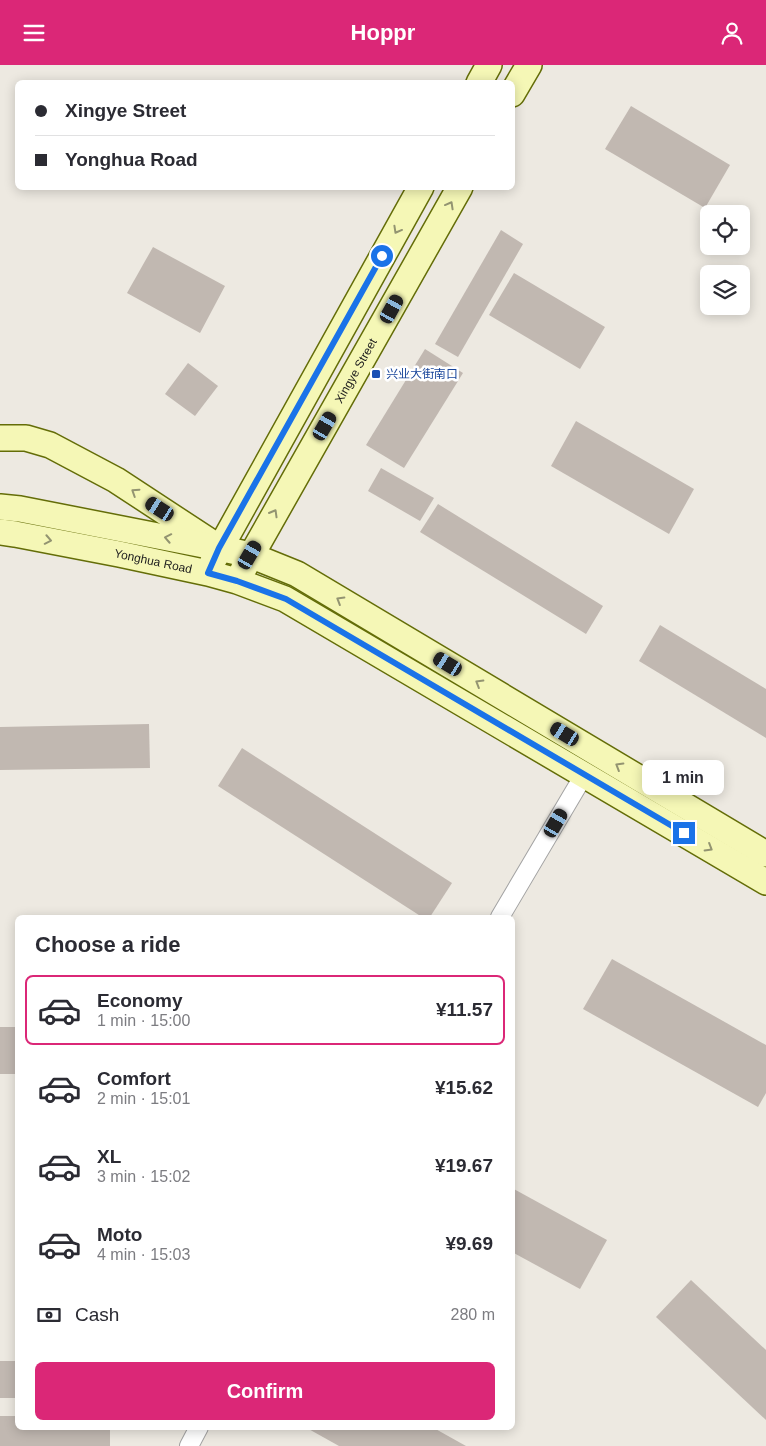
<!DOCTYPE html>
<html lang="en">
<head>
<meta charset="utf-8">
<style>
  body { margin:0; font-family:Arial,"Noto Sans SC",sans-serif; background:#f7f7f7; color:#2b2b33; height:100vh; display:flex; flex-direction:column; font-size:19px; white-space:nowrap }
  * { box-sizing:border-box; margin:0 }
  p { font-size:16px; color:#7c7c81 }
  .icon { flex:none; width:28px; height:28px; fill:none; stroke:currentColor; stroke-width:2; stroke-linecap:round; stroke-linejoin:round }
  .map { position:relative; flex:1; overflow:hidden }
  .side { position:absolute; left:15px; top:850px; width:500px; height:515px; display:flex; flex-direction:column; background:#fff; border-radius:8px; box-shadow:0 2px 12px #0003 }
  .side>* { flex:none }
  .banner { position:absolute; left:15px; top:15px; width:500px; height:110px; border-radius:8px; box-shadow:0 2px 12px #0003; display:grid; align-content:center; height:110px; padding:0 20px; background:#fff }
  .fabs { position:absolute; left:700px; top:140px; display:grid; gap:10px }
  .fabs a { display:grid; place-items:center; width:50px; height:50px; border-radius:8px; background:#fff; box-shadow:0 2px 12px #0003; font-size:25px }
  .end { position:absolute; width:22px; height:22px; margin:-11px; border:6px solid #1a73e8; background:#fff; box-shadow:0 0 0 2px #fff }
  .from { border-radius:50% }
  .bubble { position:absolute; height:35px; border-radius:8px; background:#fff; box-shadow:0 2px 12px #0003; font-size:16px; font-weight:700; line-height:35px; text-align:center }
  .car { position:absolute; width:15px; height:30px; margin:-15px -8px; border-radius:6px; box-shadow:0 0 4px 1px #0007; background:linear-gradient(#222 24%,#8ab4d8 0 40%,#222 0 76%,#8ab4d8 0 86%,#222 0) }
  .banner b { display:flex; align-items:center; gap:18px; height:48px; font-size:19px }
  .banner b+b { border-top:1px solid #e1e1e2 }
  .banner i { width:12px; height:12px; background:#2b2b33 }
  ul { padding:0; list-style:none }
  li { display:flex; align-items:center; gap:15px; height:70px; margin:0 10px 8px; padding:0 10px; border:2px solid transparent; border-radius:8px }
  li div { flex:1 }
  li b { display:block; font-size:19px }
  li em { font-style:normal; font-weight:700 }
  li.current { border-color:#db2777 }
  li>.icon { width:45px; height:45px; stroke-width:1.5 }
  h2 { padding:0 20px; font-size:22px; line-height:60px }
  .pay { display:flex; align-items:center; gap:12px; height:55px; padding:0 20px; font-size:19px }
  .pay p { margin-inline-start:auto }
  .button { display:flex; gap:10px; margin-top:auto; padding:10px 20px }
  .button a { flex:1; height:58px; border-radius:8px; background:#db2777; color:#fff; font-size:20px; font-weight:700; line-height:58px; text-align:center }
  header { display:flex; justify-content:space-between; align-items:center; height:65px; padding:0 20px; background:#db2777; color:#fff; font-size:22px; font-weight:700 }
  .map>svg:first-child { display:block }
  .building { fill:#c1b8b1 }
  .lines { fill:none; stroke-linecap:round; stroke-linejoin:round }
  .street-casing { stroke:#a3a3a3; stroke-width:20 }
  .secondary-casing { stroke:#646d08; stroke-width:28 }
  .street { stroke:#fff; stroke-width:18 }
  .secondary { stroke:#f5f7b6; stroke-width:25 }
  .oneway { stroke:#939471 }
  .route { stroke:#1a73e8; stroke-width:6 }
  .transit-dot { fill:#1a4fb4; stroke:#fff; stroke-width:2 }
  .labels { text-anchor:middle; dominant-baseline:central; stroke-width:5; stroke-linejoin:round; paint-order:stroke }
  .street-label { font-size:12px; fill:#1c1c1c; stroke:#fff }
  .transit-label { font-size:12px; fill:#164399; stroke:#fff; text-anchor:start }
</style>
</head>
<body>
<header><svg class="icon" aria-label="menu" viewBox="0 0 24 24"><path d="M4 6h16M4 12h16M4 18h16"/></svg>Hoppr<svg class="icon" aria-label="person" viewBox="0 0 24 24"><circle cx="12" cy="8" r="4"/><path d="M4 21q1-7 8-7t8 7"/></svg></header>
<div class="map">
<svg width="766" height="1381" viewBox="0 0 766 1381">
  <rect width="100%" height="100%" fill="#ede9e1"/>
  <g class="building">
    <polygon points="631,41 730,100 705,143 605,84"/>
    <polygon points="501,165 523,179 458,292 435,279"/>
    <polygon points="153,182 225,221 200,268 127,228"/>
    <polygon points="514,208 605,262 580,304 489,250"/>
    <polygon points="425,284 463,308 404,403 366,380"/>
    <polygon points="188,298 218,321 195,351 165,329"/>
    <polygon points="576,356 694,424 669,469 551,401"/>
    <polygon points="381,403 434,433 420,456 368,426"/>
    <polygon points="438,439 603,541 586,569 420,467"/>
    <polygon points="660,560 766,624 766,673 639,596"/>
    <polygon points="149,659 150,703 0,705 0,662"/>
    <polygon points="242,683 452,818 430,852 422,852 218,721"/>
    <polygon points="612,894 766,980 766,1028 758,1042 583,944"/>
    <rect x="0" y="962" width="18" height="47"/>
    <polygon points="512,1123 607,1175 580,1224 512,1187"/>
    <polygon points="691,1215 766,1285 766,1355 656,1252"/>
    <rect x="0" y="1296" width="18" height="37"/>
    <polygon points="0,1351 18,1351 18,1362 110,1362 110,1381 0,1381"/>
    <polygon points="305,1362 432,1362 466,1381 339,1381"/>
  </g>
  <g class="lines">
    <g class="street-casing">
      <g id="street">
        <polyline points="500,852 584,710"/>
        <polyline points="189,1381 199,1362"/>
      </g>
    </g>
    <g class="secondary-casing">
      <g id="secondary">
        <polyline points="479,18 489,0"/>
        <polyline points="512,29 529,0"/>
        <polyline points="0,373 26,373 50,380 116,415 209,476"/>
        <polyline points="0,442 20,444 219,483 250,490 297,509 766,789"/>
        <path id="s1" d="M0,467L15,469L119,489L208,508L237,516L285,534L766,817"/>
        <polyline points="213,496 421,122"/>
        <path id="s2" d="M243,505L460,122"/>
      </g>
    </g>
    <use href="#street" class="street"/>
    <use href="#secondary" class="secondary"/>
  </g>
  <defs><path id="oneway-chevron" d="M-2-3.5L2.5 0L-2 3.5" fill="none" stroke-width="1.6" stroke-linecap="round" stroke-linejoin="round" transform="scale(1.25)"/></defs>
  <g class="oneway">
    <use href="#oneway-chevron" transform="translate(450 140) rotate(-61)"/>
    <use href="#oneway-chevron" transform="translate(397 165) rotate(119)"/>
    <use href="#oneway-chevron" transform="translate(135 427) rotate(-147)"/>
    <use href="#oneway-chevron" transform="translate(274 448) rotate(-60)"/>
    <use href="#oneway-chevron" transform="translate(168 473) rotate(-169)"/>
    <use href="#oneway-chevron" transform="translate(48 475) rotate(11)"/>
    <use href="#oneway-chevron" transform="translate(340 535) rotate(-149)"/>
    <use href="#oneway-chevron" transform="translate(479 618) rotate(-149)"/>
    <use href="#oneway-chevron" transform="translate(619 701) rotate(-149)"/>
    <use href="#oneway-chevron" transform="translate(709 783) rotate(31)"/>
  </g>
  <g class="lines">
    <polyline class="route" points="382,191 219,483 208,508 237,516 286,534 684,768"/>
  </g>
  <rect class="transit-dot" x="371" y="304" width="10" height="10" rx="2.5"/>
  <g class="labels">
    <g class="street-label">
      <text stroke="none"><textPath href="#s2" startOffset="229">Xingye Street</textPath></text>
      <text stroke="none"><textPath href="#s1" startOffset="156">Yonghua Road</textPath></text>
    </g>
    <g class="transit-label">
      <text x="386" y="309">兴业大街南口</text>
    </g>
  </g>
</svg>
<div class="fabs">
<a><svg class="icon" aria-label="locate" viewBox="0 0 24 24"><circle cx="12" cy="12" r="6"/><path d="M12 2v4M12 18v4M2 12h4M18 12h4"/></svg></a>
<a><svg class="icon" aria-label="layers" viewBox="0 0 24 24"><path d="M12 4l9 5-9 5-9-5zM3 14l9 5 9-5"/></svg></a>
</div>
<i class="end from" style="left:382px;top:191px"></i>
<i class="end" style="left:684px;top:768px"></i>
<div class="bubble" style="left:642px;top:695px;width:82px">1 min</div>
<i class="car" style="left:392px;top:244px;rotate:29deg"></i>
<i class="car" style="left:325px;top:361px;rotate:30deg"></i>
<i class="car" style="left:160px;top:444px;rotate:303deg"></i>
<i class="car" style="left:250px;top:490px;rotate:30deg"></i>
<i class="car" style="left:448px;top:599px;rotate:301deg"></i>
<i class="car" style="left:565px;top:669px;rotate:301deg"></i>
<i class="car" style="left:556px;top:758px;rotate:30deg"></i>
<div class="banner">
<b><i class="from"></i>Xingye Street</b>
<b><i></i>Yonghua Road</b>
</div>
<section class="side">
<h2>Choose a ride</h2>
<ul>
<li class="current"><svg class="icon" aria-label="car" viewBox="0 0 24 24"><path d="M5 17H2v-5l4-1 3-4h7l3 4 3 1v5h-3M9 17h6M6 11h13"/><circle cx="7" cy="17" r="2"/><circle cx="17" cy="17" r="2"/></svg><div><b>Economy</b><p>1 min · 15:00</p></div><em>¥11.57</em></li>
<li><svg class="icon" aria-label="car" viewBox="0 0 24 24"><path d="M5 17H2v-5l4-1 3-4h7l3 4 3 1v5h-3M9 17h6M6 11h13"/><circle cx="7" cy="17" r="2"/><circle cx="17" cy="17" r="2"/></svg><div><b>Comfort</b><p>2 min · 15:01</p></div><em>¥15.62</em></li>
<li><svg class="icon" aria-label="car" viewBox="0 0 24 24"><path d="M5 17H2v-5l4-1 3-4h7l3 4 3 1v5h-3M9 17h6M6 11h13"/><circle cx="7" cy="17" r="2"/><circle cx="17" cy="17" r="2"/></svg><div><b>XL</b><p>3 min · 15:02</p></div><em>¥19.67</em></li>
<li><svg class="icon" aria-label="car" viewBox="0 0 24 24"><path d="M5 17H2v-5l4-1 3-4h7l3 4 3 1v5h-3M9 17h6M6 11h13"/><circle cx="7" cy="17" r="2"/><circle cx="17" cy="17" r="2"/></svg><div><b>Moto</b><p>4 min · 15:03</p></div><em>¥9.69</em></li>
</ul>
<div class="pay"><svg class="icon" aria-label="cash" viewBox="0 0 24 24"><path d="M3 7h18v10H3z"/><circle cx="12" cy="12" r="2"/></svg>Cash<p>280 m</p></div>
<div class="button"><a>Confirm</a></div>
</section>
</div>
</body>
</html>
